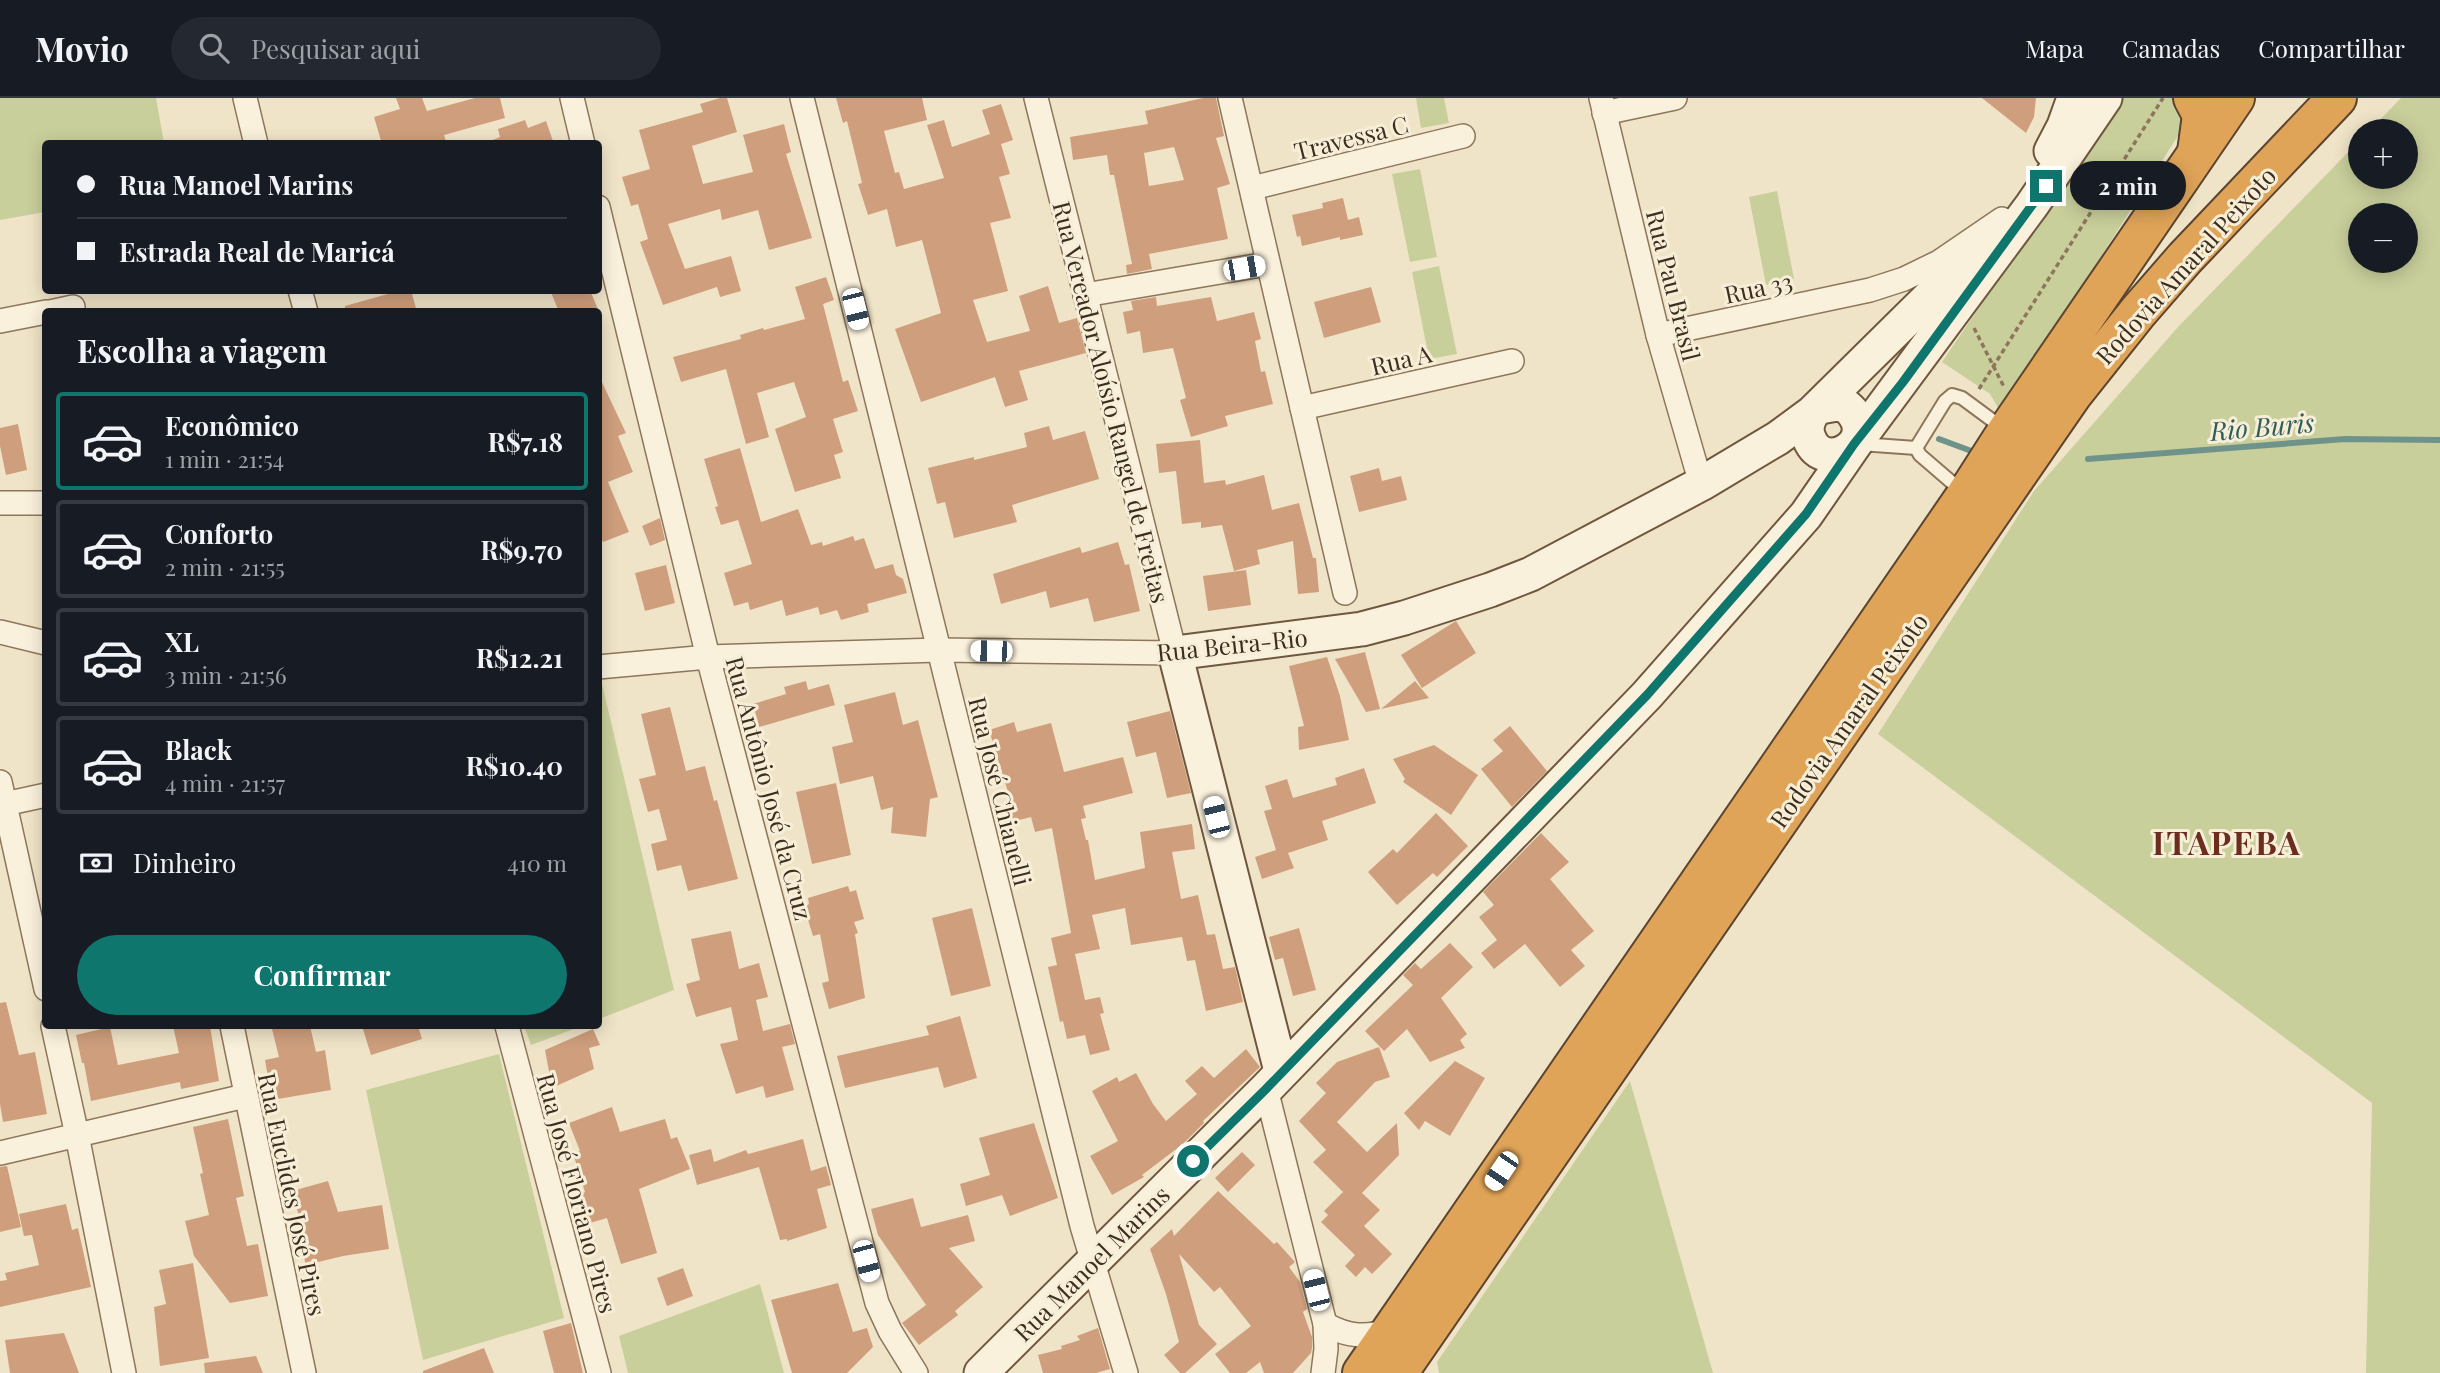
<!DOCTYPE html>
<html lang="pt">
<head>
<meta charset="utf-8">
<style>
  body { margin:0; font-family:"Playfair Display",serif; background:#242831; color:#f1f3f6; height:100vh; display:flex; flex-direction:column; font-size:26px; white-space:nowrap }
  * { box-sizing:border-box; margin:0 }
  p { font-size:23px; color:#9ea1a6 }
  .icon { flex:none; width:38px; height:38px; fill:none; stroke:currentColor; stroke-width:2; stroke-linecap:round; stroke-linejoin:round }
  .map { position:relative; flex:1; overflow:hidden }
  .details { position:absolute; left:42px; top:210px; width:560px; height:721px; display:flex; flex-direction:column; background:#171b24; border-radius:7px; box-shadow:0 4px 18px #0003 }
  .details>* { flex:none }
  .top-card { position:absolute; left:42px; top:42px; width:560px; height:154px; border-radius:7px; box-shadow:0 4px 18px #0003; display:grid; align-content:center; height:154px; padding:0 35px; background:#171b24 }
  .buttons { position:absolute; left:2348px; top:21px; display:grid; gap:14px }
  .buttons a { display:grid; place-items:center; width:70px; height:70px; border-radius:50%; background:#171b24; box-shadow:0 4px 18px #0003; font-size:35px }
  .end { position:absolute; width:32px; height:32px; margin:-16px; border:9px solid #0f766e; background:#fff; box-shadow:0 0 0 4px #fff }
  .from { border-radius:50% }
  .bubble { position:absolute; height:49px; border-radius:24px; background:#171b24; box-shadow:0 4px 18px #0003; font-size:23px; font-weight:700; line-height:49px; text-align:center }
  .car { position:absolute; width:21px; height:42px; margin:-21px -10px; border-radius:9px; box-shadow:0 0 5px 2px #0007; background:linear-gradient(#fff 24%,#345 0 40%,#fff 0 76%,#345 0 86%,#fff 0) }
  .top-card b { display:flex; align-items:center; gap:24px; height:66px; font-size:26px }
  .top-card b+b { border-top:2px solid #363941 }
  .top-card i { width:18px; height:18px; background:#f1f3f6 }
  ul { padding:0; list-style:none }
  li { display:flex; align-items:center; gap:21px; height:98px; margin:0 14px 10px; padding:0 21px; border:4px solid #363941; border-radius:7px }
  li div { flex:1 }
  li b { display:block; font-size:26px }
  li em { font-style:normal; font-weight:700 }
  li.current { border-color:#0f766e }
  li>.icon { width:63px; height:63px; stroke-width:1.5 }
  h2 { padding:0 35px; font-size:32px; line-height:84px }
  .pay { display:flex; align-items:center; gap:18px; height:77px; padding:0 35px; font-size:26px }
  .pay p { margin-inline-start:auto }
  .action { display:flex; gap:14px; margin-top:auto; padding:14px 35px }
  .action a { flex:1; height:80px; border-radius:42px; background:#0f766e; color:#fff; font-size:28px; font-weight:700; line-height:80px; text-align:center }
  header { display:flex; align-items:center; gap:42px; box-sizing:border-box; height:98px; padding:0 35px; background:#171b24; border-bottom:2px solid #363941 }
  header strong { font-size:33px }
  nav { display:flex; gap:38px; margin-inline-start:auto; font-size:24px }
  .search { width:490px; height:63px; background:#242831; display:flex; align-items:center; gap:18px; box-sizing:border-box; padding:0 24px; border-radius:38px; color:#9ea1a6; font-size:26px }
  .map>svg:first-child { display:block }
  .green { fill:#c9cf9b; fill-rule:evenodd }
  .lines { fill:none; stroke-linecap:round; stroke-linejoin:round }
  .stream { stroke:#6f938a; stroke-width:6 }
  .building { fill:#cf9f7d; fill-rule:evenodd }
  .lane-casing { stroke:#8d765c; stroke-width:16 }
  .street-casing { stroke:#8d765c; stroke-width:26 }
  .secondary-casing { stroke:#6f573f; stroke-width:37 }
  .highway-casing { stroke:#5b4430; stroke-width:42 }
  .path { stroke:#8d765c; stroke-width:3.5; stroke-dasharray:5 3.5; stroke-linecap:butt }
  .lane { stroke:#faf1dc; stroke-width:12 }
  .street { stroke:#faf1dc; stroke-width:23 }
  .secondary { stroke:#faf1dc; stroke-width:33 }
  .highway { stroke:#e0a458; stroke-width:38 }
  .route { stroke:#0f766e; stroke-width:9 }
  .labels { text-anchor:middle; dominant-baseline:central; stroke-width:6; stroke-linejoin:round; paint-order:stroke }
  .street-label { font-size:24px; fill:#3d2e20; stroke:#f7eed8 }
  .water-label { font-size:26px; font-style:italic; fill:#2f5d5a; stroke:#f7eed8 }
  .district-label { font-size:32px; font-weight:bold; letter-spacing:2px; fill:#6b2e1e; stroke:#f7eed8 }
</style>
</head>
<body>
<header>
<strong>Movio</strong>
<div class="search"><svg class="icon" aria-label="search" viewBox="0 0 24 24"><circle cx="10" cy="10" r="6"/><path d="M15 15l6 6"/></svg>Pesquisar aqui</div>
<nav><a>Mapa</a><a>Camadas</a><a>Compartilhar</a></nav>
</header>
<div class="map">
<svg width="2440" height="1275" viewBox="0 0 2440 1275">
  <rect width="100%" height="100%" fill="#f0e4c8"/>
  <g class="green">
    <polygon points="0,0 156,0 164,45 46,46 45,114 0,122"/>
    <polygon points="1416,0 1444,0 1449,25 1421,30"/>
    <polygon points="2121,0 2179,0 2190,19 2001,315 1990,296 1942,264"/>
    <path d="M2401,0H2440V1275H2366L2372,1005L1878,636L2034,393L2178,229L2361,41V79H2406V33H2369ZM2361,117H2406V163H2361Z"/>
    <polygon points="1420,71 1437,159 1410,164 1392,76"/>
    <polygon points="1777,93 1794,181 1766,187 1749,99"/>
    <polygon points="1439,168 1457,256 1429,261 1412,174"/>
    <polygon points="598,586 602,586 674,892 599,921"/>
    <polygon points="524,928 582,928 531,947"/>
    <polygon points="499,956 564,1220 423,1262 366,992"/>
    <polygon points="1630,983 1713,1275 1439,1275 1437,1264"/>
    <polygon points="760,1186 784,1275 628,1275 619,1238"/>
  </g>
  <g class="lines">
    <g class="stream">
      <polyline points="1939,341 1974,354"/>
      <polyline points="2088,361 2345,341 2440,342"/>
    </g>
  </g>
  <g class="building">
    <polygon points="396,0 422,0 427,13 475,0 500,0 505,20 444,37 447,46 382,46 374,19 400,11"/>
    <polygon points="720,0 727,0 737,34 692,48 703,86 753,74 743,37 784,26 791,54 786,56 812,140 769,152 758,112 722,122 720,111 668,126 685,171 731,158 741,193 720,199 717,189 663,207 640,144 648,141 638,106 631,108 622,79 650,71 639,32 703,14 700,6"/>
    <polygon points="836,0 922,0 927,22 884,33 895,75 899,74 904,91 944,80 927,27 944,22 952,49 990,36 982,12 1001,6 1013,42 1001,46 1010,76 999,79 1011,120 990,125 1008,193 973,202 987,244 1030,233 1019,198 1048,188 1059,225 1077,220 1086,255 1019,273 1028,302 1005,309 995,279 921,304 895,231 941,215 922,142 896,149 887,111 868,117 858,86 862,85 847,23 843,25"/>
    <path d="M1203,0H1216L1224,38L1216,40L1230,86L1217,90L1228,141L1149,156L1152,171L1127,176L1126,167L1132,166L1114,77H1110L1107,57L1073,62L1070,39L1148,26L1145,13ZM1174,49L1184,82L1149,88L1144,55Z"/>
    <polygon points="1982,0 2036,0 2034,19 2026,35"/>
    <polygon points="525,22 528,30 546,23 554,46 490,46 490,43 500,39 498,31"/>
    <polygon points="1343,100 1348,122 1359,119 1363,137 1340,142 1340,139 1302,148 1300,138 1297,139 1292,117 1323,110 1322,105"/>
    <polygon points="826,179 834,202 823,206 843,284 848,282 858,313 833,321 843,354 834,357 841,380 795,394 775,331 806,319 794,284 757,295 769,339 746,346 726,271 681,284 673,259 741,241 740,237 763,230 764,232 805,221 795,189"/>
    <polygon points="1371,189 1381,224 1324,240 1314,204"/>
    <polygon points="402,192 411,192 417,214 345,214 345,208"/>
    <polygon points="550,192 590,192 599,214 559,214"/>
    <polygon points="1156,199 1157,208 1211,199 1217,223 1254,214 1261,241 1255,243 1261,274 1265,273 1273,306 1225,318 1228,328 1191,339 1180,302 1186,300 1173,250 1143,255 1140,233 1127,236 1123,214 1133,212 1131,203"/>
    <polygon points="598,276 626,335 618,338 633,374 608,384 629,434 603,444 598,432"/>
    <polygon points="18,326 27,372 6,377 0,348 0,330"/>
    <polygon points="1049,328 1053,342 1085,333 1099,381 1012,407 1017,424 954,440 945,404 937,406 928,370 974,359 974,362 1027,349 1024,335"/>
    <polygon points="1200,342 1204,385 1225,382 1226,387 1264,377 1272,412 1299,405 1313,460 1316,460 1319,494 1298,496 1293,443 1257,452 1260,466 1234,473 1222,427 1201,430 1201,424 1182,426 1176,373 1159,375 1156,346"/>
    <polygon points="740,350 761,424 798,411 811,447 822,444 823,448 853,438 855,443 864,440 875,471 893,466 896,477 903,481 907,495 867,506 869,514 841,522 837,512 820,517 818,509 786,518 782,502 750,512 748,504 734,508 724,475 752,466 738,422 721,427 715,409 718,408 704,361"/>
    <polygon points="1379,370 1382,383 1401,378 1407,402 1359,414 1350,378"/>
    <polygon points="660,420 665,442 650,448 642,428"/>
    <polygon points="1118,444 1125,467 1129,466 1140,513 1094,524 1088,500 1050,510 1046,493 1001,506 993,476 1080,449 1082,455"/>
    <polygon points="666,467 675,505 645,513 635,475"/>
    <polygon points="1246,472 1251,507 1208,513 1203,478"/>
    <polygon points="1456,523 1476,555 1422,590 1401,557"/>
    <polygon points="1365,554 1380,611 1366,614 1335,561"/>
    <polygon points="1327,559 1340,598 1349,642 1299,652 1298,629 1304,628 1289,568"/>
    <polygon points="806,583 808,592 829,586 835,607 759,629 753,606 786,596 784,589"/>
    <polygon points="1415,583 1429,600 1381,611"/>
    <polygon points="895,594 903,627 918,622 938,699 930,701 926,739 891,735 893,709 881,712 873,678 840,686 832,649 853,644 844,607"/>
    <polygon points="670,609 686,673 705,668 714,703 717,702 738,781 688,793 681,767 657,773 651,746 667,742 659,711 648,714 639,681 656,677 641,616"/>
    <polygon points="1170,613 1191,695 1167,700 1156,654 1136,659 1127,624"/>
    <polygon points="1014,624 1017,634 1051,625 1064,674 1123,659 1133,695 1083,708 1086,720 1081,721 1086,742 1088,742 1095,782 1145,770 1140,734 1192,726 1195,751 1172,754 1181,801 1198,797 1207,837 1215,836 1223,871 1235,869 1243,904 1206,913 1195,862 1187,863 1182,839 1131,847 1125,810 1092,817 1100,851 1075,856 1085,902 1100,899 1104,915 1100,916 1110,952 1090,957 1085,937 1067,941 1063,923 1060,924 1048,869 1057,867 1051,840 1071,835 1052,730 1035,734 1031,719 1011,724 1007,709 1012,707 989,632"/>
    <polygon points="1510,628 1547,673 1512,709 1481,671 1503,653 1493,642"/>
    <polygon points="1434,647 1478,677 1451,717 1403,684 1405,681 1393,661"/>
    <polygon points="1364,670 1376,705 1322,723 1328,742 1288,755 1294,770 1262,781 1255,759 1276,752 1264,713 1272,711 1265,688 1287,681 1293,700 1337,687 1335,680"/>
    <polygon points="836,685 851,757 812,766 796,694"/>
    <polygon points="1436,715 1468,748 1437,779 1433,775 1397,807 1368,774 1393,751 1397,755"/>
    <polygon points="1541,735 1569,764 1550,781 1594,833 1571,852 1585,868 1560,889 1525,846 1494,871 1481,855 1497,842 1479,819 1494,807 1483,794"/>
    <polygon points="848,788 850,794 856,792 864,821 854,824 858,835 855,836 865,900 829,911 822,885 829,883 820,836 813,838 804,809 809,806 808,800"/>
    <polygon points="972,810 991,888 951,898 932,820"/>
    <polygon points="1299,830 1316,892 1293,898 1283,860 1275,862 1269,839"/>
    <polygon points="731,833 739,871 759,865 768,899 756,902 763,933 790,926 795,946 782,949 794,992 766,1000 763,988 736,996 720,946 738,942 731,909 696,919 686,886 700,882 691,841"/>
    <polygon points="1450,845 1473,869 1441,900 1467,936 1460,942 1465,950 1430,964 1407,931 1384,953 1365,933 1413,887 1403,877 1415,865 1421,871"/>
    <polygon points="6,904 19,957 35,954 47,1016 3,1024 0,1006 0,905"/>
    <polygon points="960,918 977,980 944,990 938,969 845,990 837,958 929,937 926,928"/>
    <polygon points="173,928 210,928 219,983 181,991 180,984 91,1003 84,965 82,965 76,937 110,929 118,967 179,955"/>
    <polygon points="285,928 310,928 316,954 325,952 331,992 272,1002 265,962 279,959 272,931"/>
    <polygon points="362,928 418,928 422,941 371,957"/>
    <polygon points="593,931 600,947 589,950 594,971 552,990 545,952"/>
    <polygon points="1379,949 1390,979 1375,984 1337,1024 1367,1054 1397,1025 1399,1057 1362,1095 1380,1112 1364,1128 1392,1156 1372,1176 1365,1169 1356,1179 1345,1168 1355,1157 1321,1124 1328,1117 1324,1113 1343,1094 1313,1064 1326,1052 1299,1023 1326,995 1316,985 1337,964"/>
    <polygon points="1246,951 1260,969 1203,1023 1204,1025 1183,1046 1142,1077 1144,1079 1112,1097 1090,1058 1118,1043 1092,993 1117,979 1119,984 1136,975 1153,1006 1166,1023 1197,996 1185,983 1202,968 1214,980"/>
    <polygon points="1455,963 1485,980 1450,1038 1425,1023 1419,1032 1404,1015"/>
    <polygon points="612,1009 620,1034 665,1021 671,1041 677,1039 690,1071 639,1091 657,1155 621,1166 607,1120 590,1125 581,1096 585,1094 573,1055 580,1053 569,1025"/>
    <polygon points="228,1021 244,1098 236,1100 247,1148 258,1146 268,1198 230,1205 194,1158 185,1123 209,1117 200,1076 203,1075 193,1029"/>
    <polygon points="1034,1025 1058,1100 1010,1118 1002,1097 966,1108 960,1086 990,1077 979,1040"/>
    <polygon points="803,1041 811,1073 826,1068 831,1087 817,1091 827,1130 787,1143 787,1141 780,1142 759,1069 697,1087 689,1057 711,1051 714,1064 746,1052 748,1056"/>
    <polygon points="1242,1054 1255,1067 1228,1094 1215,1080"/>
    <polygon points="7,1068 21,1129 0,1134 0,1069"/>
    <polygon points="328,1083 338,1114 382,1107 389,1151 343,1158 306,1167 298,1137 304,1136 292,1093"/>
    <polygon points="1218,1093 1274,1146 1277,1144 1295,1164 1289,1169 1300,1184 1307,1211 1303,1214 1312,1239 1312,1250 1311,1255 1293,1275 1264,1275 1260,1264 1246,1275 1230,1275 1215,1256 1251,1228 1220,1189 1214,1194 1179,1156 1199,1227 1217,1246 1185,1275 1180,1275 1164,1257 1179,1244 1166,1196 1150,1151 1172,1131 1174,1138"/>
    <polygon points="913,1100 921,1129 968,1117 975,1143 949,1150 983,1189 955,1213 958,1217 919,1247 902,1225 926,1207 878,1137 871,1111"/>
    <polygon points="66,1106 72,1132 78,1130 91,1189 0,1209 0,1183 7,1182 5,1175 39,1167 32,1137 24,1138 19,1116"/>
    <polygon points="193,1165 209,1260 160,1268 154,1209 166,1206 159,1172"/>
    <polygon points="683,1170 693,1198 667,1208 657,1180"/>
    <polygon points="838,1185 853,1234 867,1230 873,1249 847,1275 792,1275 771,1202"/>
    <polygon points="571,1225 583,1275 554,1275 543,1233"/>
    <polygon points="1098,1230 1110,1271 1096,1275 1043,1275 1038,1257 1062,1251 1061,1248 1080,1242 1077,1238"/>
    <polygon points="64,1235 79,1275 10,1275 5,1242"/>
    <polygon points="484,1250 494,1275 423,1275 423,1273"/>
    <polygon points="256,1258 263,1275 205,1275 204,1265"/>
  </g>
  <g class="lines">
    <g class="lane-casing">
      <g id="lane">
        <polyline points="1860,346 1916,350"/>
        <polyline points="1963,394 1920,357 1916,350 1945,303 1952,297 1962,300 2004,331"/>
      </g>
    </g>
    <g class="street-casing">
      <g id="street">
        <polyline points="245,0 256,46"/>
        <polyline points="572,0 583,46"/>
        <polyline points="802,0 1082,1128 1126,1275"/>
        <polyline points="1230,0 1345,495"/>
        <polyline points="1601,0 1658,237 1701,386"/>
        <polyline points="1604,15 1675,0"/>
        <polyline points="1252,90 1463,38"/>
        <polyline points="598,109 708,559 866,1163 877,1205 890,1233 916,1275"/>
        <polyline points="300,192 306,214"/>
        <polyline points="1085,197 1267,166"/>
        <polyline points="50,214 73,209"/>
        <polyline points="0,223 46,214"/>
        <polyline points="1658,237 1870,192 1904,181 1939,164 2002,121"/>
        <polyline points="1302,310 1512,263"/>
        <polyline points="0,405 46,405"/>
        <polyline points="0,534 46,545"/>
        <polyline points="598,569 708,559 939,552 1175,555 1036,0"/>
        <polyline points="0,684 46,891"/>
        <polyline points="0,707 46,697"/>
        <polyline points="53,928 77,1037 124,1275"/>
        <polyline points="232,928 304,1275"/>
        <polyline points="507,928 599,1275"/>
        <polyline points="1266,991 1325,1226 1326,1251 1323,1275"/>
        <polyline points="0,1055 245,998"/>
        <path d="M1325,1226C1348,1239 1366,1240 1391,1232"/>
      </g>
    </g>
    <g class="secondary-casing">
      <g id="secondary">
        <polyline points="2051,53 2064,28 2074,0"/>
        <path d="M1281,973L1175,555L1362,531L1404,520L1490,492L1531,476L1701,386L1778,340L1820,309L1837,306L1846,308C1886,341 1824,380 1809,340C1805,331 1808,322 1813,314L1974,155"/>
        <polyline points="981,1275 1266,991 1647,597 1806,417 1855,346 2032,107 2105,0"/>
      </g>
    </g>
    <g class="highway-casing">
      <g id="highway">
        <polyline points="2193,0 2202,17 2197,54"/>
        <polyline points="1362,1275 1966,397 2007,333 2235,0"/>
        <polyline points="1398,1275 2072,297 2138,214 2185,160 2337,0"/>
      </g>
    </g>
    <g class="path">
      <polyline points="1974,230 2004,289"/>
      <polyline points="1979,291 2163,0"/>
    </g>
    <use href="#lane" class="lane"/>
    <use href="#street" class="street"/>
    <use href="#secondary" class="secondary"/>
    <use href="#highway" class="highway"/>
  </g>
  <g class="lines">
    <polyline class="route" points="1193,1063 1266,991 1647,597 1770,457 1806,416 1854,346 1903,284 2046,88"/>
  </g>
  <g class="labels">
    <g class="street-label">
      <text transform="translate(1351 39) rotate(-14)">Travessa C</text>
      <text transform="translate(2185 167) rotate(-48)">Rodovia Amaral Peixoto</text>
      <text transform="translate(1674 187) rotate(76)">Rua Pau Brasil</text>
      <text transform="translate(1758 189) rotate(-12)">Rua 33</text>
      <text transform="translate(1401 261) rotate(-13)">Rua A</text>
      <text transform="translate(1112 304) rotate(76)">Rua Vereador Aloísio Rangel de Freitas</text>
      <text transform="translate(1232 546) rotate(-6)">Rua Beira-Rio</text>
      <text transform="translate(1848 622) rotate(-55)">Rodovia Amaral Peixoto</text>
      <text transform="translate(770 690) rotate(75)">Rua Antônio José da Cruz</text>
      <text transform="translate(1001 693) rotate(76)">Rua José Chianelli</text>
      <text transform="translate(578 1095) rotate(75)">Rua José Floriano Pires</text>
      <text transform="translate(293 1096) rotate(78)">Rua Euclides José Pires</text>
      <text transform="translate(1091 1165) rotate(-45)">Rua Manoel Marins</text>
    </g>
    <g class="water-label">
      <text transform="translate(2262 328) rotate(-5)">Rio Buris</text>
    </g>
    <g class="district-label">
      <text x="2227" y="743">ITAPEBA</text>
    </g>
  </g>
</svg>
<div class="buttons">
<a>+</a>
<a>−</a>
</div>
<i class="end from" style="left:1193px;top:1063px"></i>
<i class="end" style="left:2046px;top:88px"></i>
<div class="bubble" style="left:2070px;top:63px;width:116px">2 min</div>
<i class="car" style="left:1244px;top:170px;rotate:80deg"></i>
<i class="car" style="left:855px;top:211px;rotate:166deg"></i>
<i class="car" style="left:991px;top:553px;rotate:271deg"></i>
<i class="car" style="left:1216px;top:719px;rotate:346deg"></i>
<i class="car" style="left:1501px;top:1073px;rotate:214deg"></i>
<i class="car" style="left:866px;top:1163px;rotate:165deg"></i>
<i class="car" style="left:1316px;top:1192px;rotate:346deg"></i>
<div class="top-card">
<b><i class="from"></i>Rua Manoel Marins</b>
<b><i></i>Estrada Real de Maricá</b>
</div>
<section class="details">
<h2>Escolha a viagem</h2>
<ul>
<li class="current"><svg class="icon" aria-label="car" viewBox="0 0 24 24"><path d="M5 17H2v-5l4-1 3-4h7l3 4 3 1v5h-3M9 17h6M6 11h13"/><circle cx="7" cy="17" r="2"/><circle cx="17" cy="17" r="2"/></svg><div><b>Econômico</b><p>1 min · 21:54</p></div><em>R$7.18</em></li>
<li><svg class="icon" aria-label="car" viewBox="0 0 24 24"><path d="M5 17H2v-5l4-1 3-4h7l3 4 3 1v5h-3M9 17h6M6 11h13"/><circle cx="7" cy="17" r="2"/><circle cx="17" cy="17" r="2"/></svg><div><b>Conforto</b><p>2 min · 21:55</p></div><em>R$9.70</em></li>
<li><svg class="icon" aria-label="car" viewBox="0 0 24 24"><path d="M5 17H2v-5l4-1 3-4h7l3 4 3 1v5h-3M9 17h6M6 11h13"/><circle cx="7" cy="17" r="2"/><circle cx="17" cy="17" r="2"/></svg><div><b>XL</b><p>3 min · 21:56</p></div><em>R$12.21</em></li>
<li><svg class="icon" aria-label="car" viewBox="0 0 24 24"><path d="M5 17H2v-5l4-1 3-4h7l3 4 3 1v5h-3M9 17h6M6 11h13"/><circle cx="7" cy="17" r="2"/><circle cx="17" cy="17" r="2"/></svg><div><b>Black</b><p>4 min · 21:57</p></div><em>R$10.40</em></li>
</ul>
<div class="pay"><svg class="icon" aria-label="cash" viewBox="0 0 24 24"><path d="M3 7h18v10H3z"/><circle cx="12" cy="12" r="2"/></svg>Dinheiro<p>410 m</p></div>
<div class="action"><a>Confirmar</a></div>
</section>
</div>
</body>
</html>
